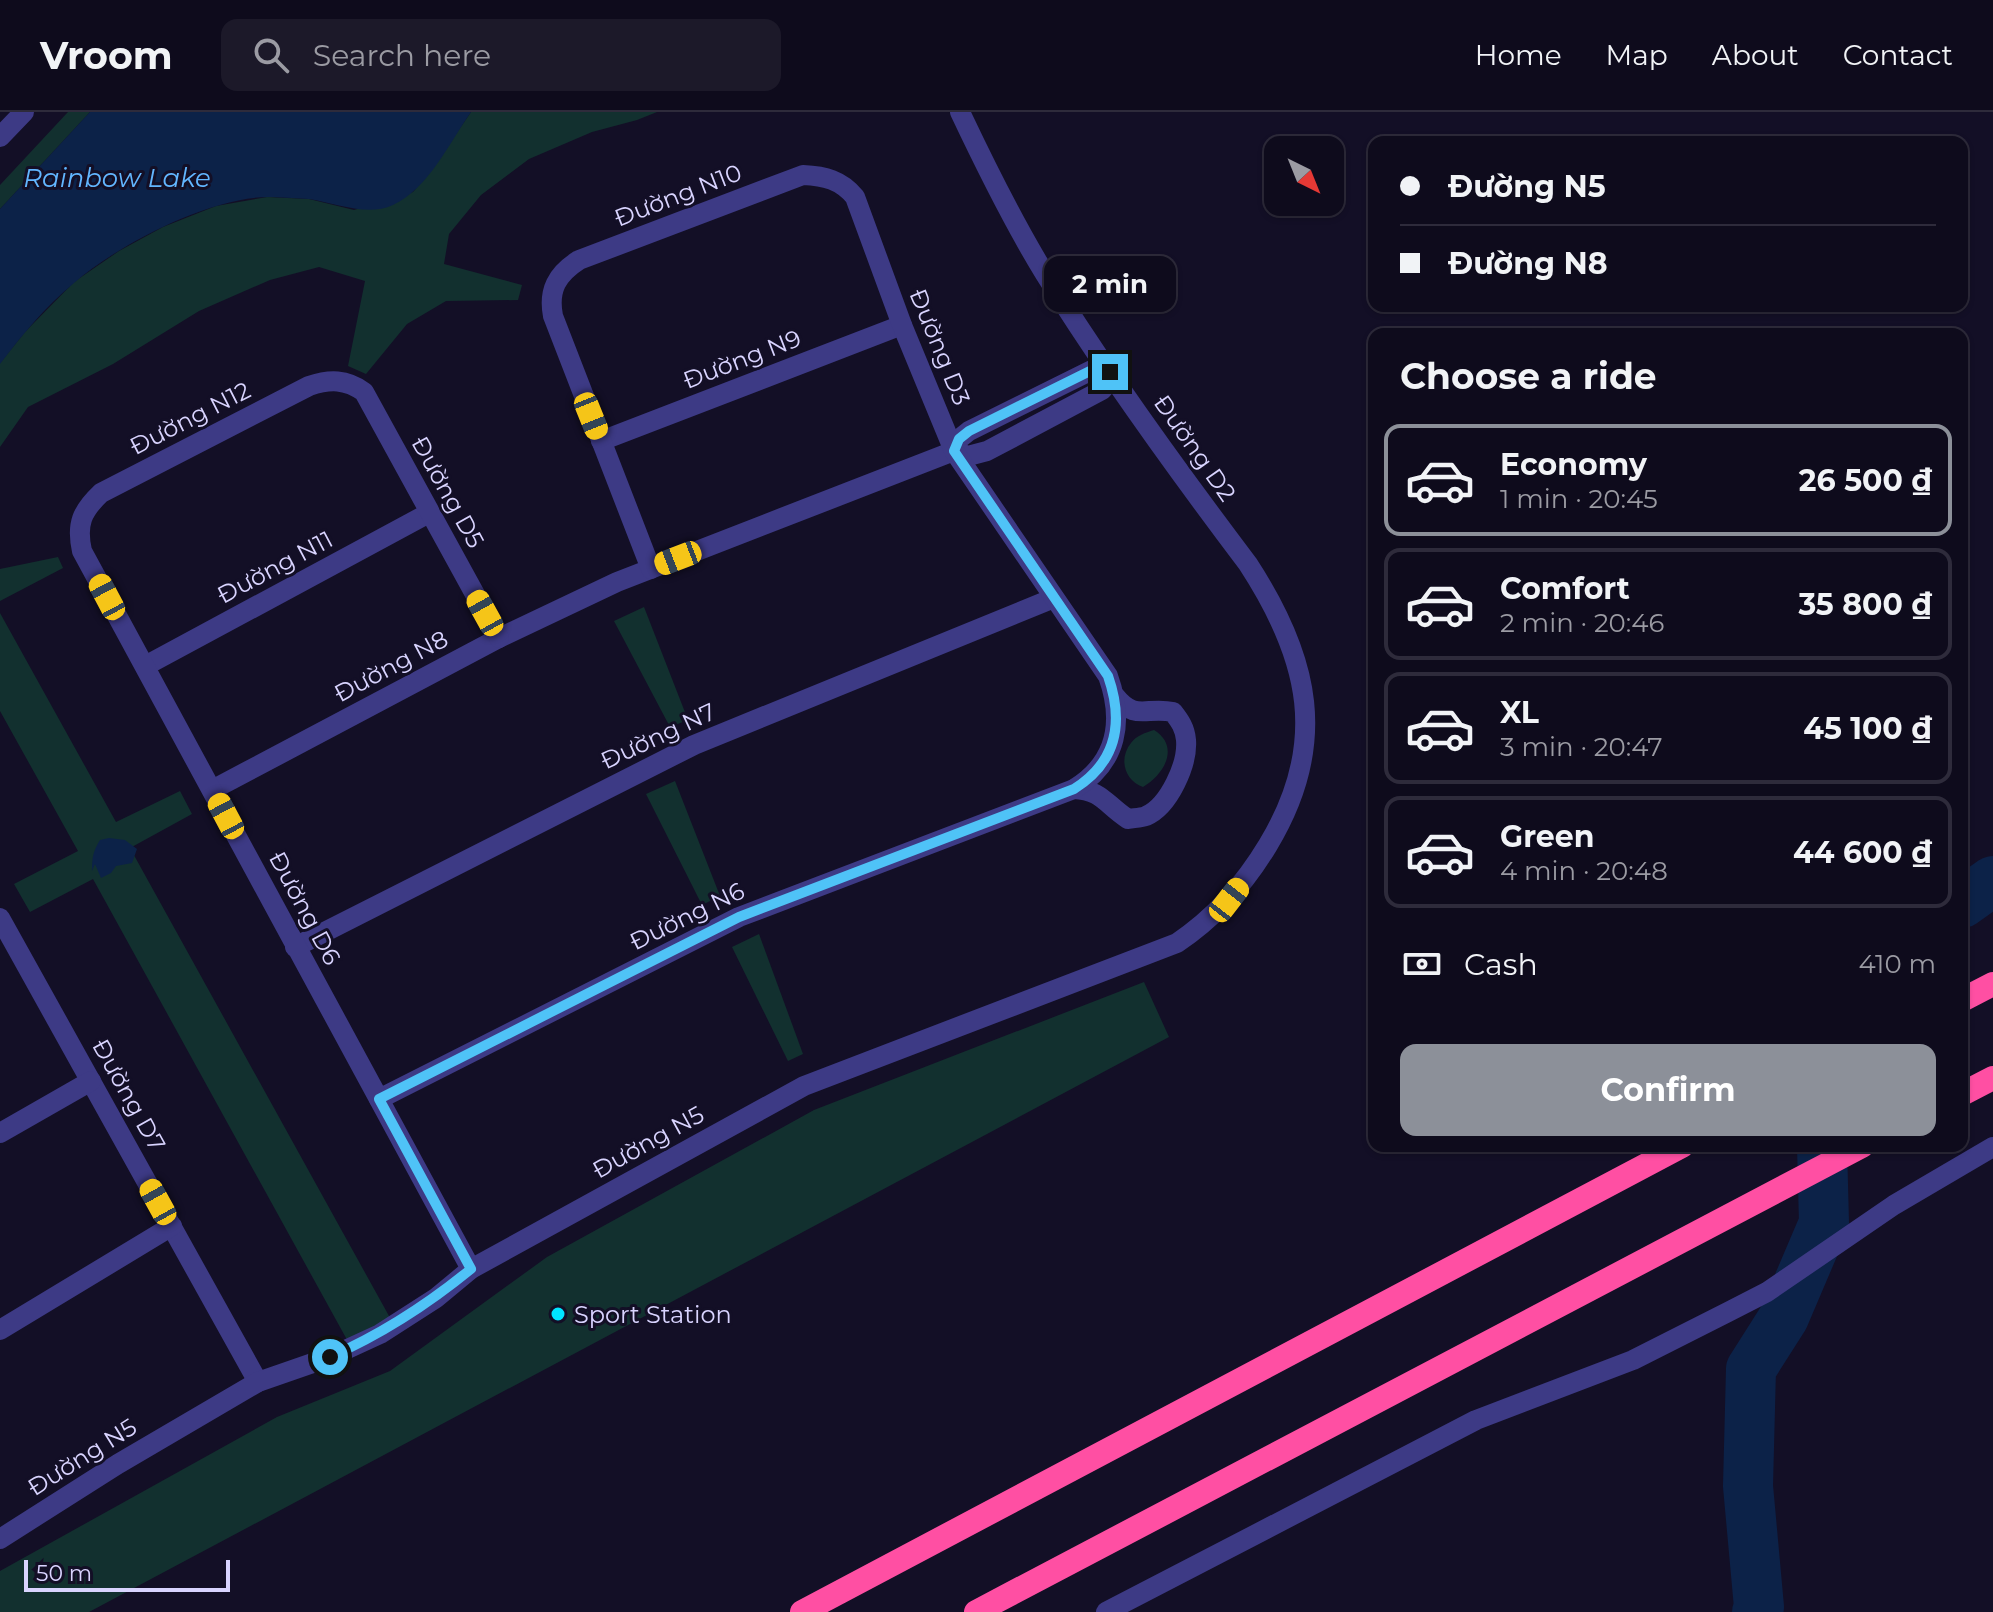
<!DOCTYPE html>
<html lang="en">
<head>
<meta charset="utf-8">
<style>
  body { margin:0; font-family:Montserrat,sans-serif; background:#1c1929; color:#f1f3f6; height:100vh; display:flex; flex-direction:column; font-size:30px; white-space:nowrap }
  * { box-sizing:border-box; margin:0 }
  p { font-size:26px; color:#9b9ba3 }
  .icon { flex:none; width:44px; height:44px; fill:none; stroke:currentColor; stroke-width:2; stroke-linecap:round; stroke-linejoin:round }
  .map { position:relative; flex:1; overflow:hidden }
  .panel { position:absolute; left:1368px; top:216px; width:600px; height:824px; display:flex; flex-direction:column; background:#0e0b1c; border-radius:16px; box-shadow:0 2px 6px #0004,0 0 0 2px #2e2b3b }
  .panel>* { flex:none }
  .banner { position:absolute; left:1368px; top:24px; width:600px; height:176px; border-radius:16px; box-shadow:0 2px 6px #0004,0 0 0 2px #2e2b3b; display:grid; align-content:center; height:176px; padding:0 32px; background:#0e0b1c }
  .needle { width:52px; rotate:137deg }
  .tools { position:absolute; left:1264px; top:24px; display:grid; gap:16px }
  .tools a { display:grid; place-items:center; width:80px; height:80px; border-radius:16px; background:#0e0b1c; box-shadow:0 2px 6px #0004,0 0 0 2px #2e2b3b; font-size:40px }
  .scale { position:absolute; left:24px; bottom:20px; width:206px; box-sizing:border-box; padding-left:8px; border:4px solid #d9d4ff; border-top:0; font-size:22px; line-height:28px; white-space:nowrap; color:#d9d4ff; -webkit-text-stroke:6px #130f26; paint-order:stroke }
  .end { position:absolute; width:36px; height:36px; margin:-18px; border:10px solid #4fc3f7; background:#111; box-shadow:0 0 0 4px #111 }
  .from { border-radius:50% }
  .bubble { position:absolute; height:56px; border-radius:16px; background:#0e0b1c; box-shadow:0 2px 6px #0004,0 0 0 2px #2e2b3b; font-size:26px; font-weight:700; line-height:56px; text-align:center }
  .car { position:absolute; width:24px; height:48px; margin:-24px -12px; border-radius:10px; box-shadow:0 0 6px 2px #0007; background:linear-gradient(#f5c518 24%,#345 0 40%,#f5c518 0 76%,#345 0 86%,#f5c518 0) }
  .banner b { display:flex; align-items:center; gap:28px; height:76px; font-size:30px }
  .banner b+b { border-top:2px solid #2e2b3b }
  .banner i { width:20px; height:20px; background:#f1f3f6 }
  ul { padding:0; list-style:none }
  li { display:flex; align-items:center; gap:24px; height:112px; margin:0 16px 12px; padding:0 16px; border:4px solid #2e2b3b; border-radius:16px }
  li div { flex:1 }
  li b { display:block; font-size:30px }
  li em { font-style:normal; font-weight:700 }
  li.on { border-color:#8c9099 }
  li>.icon { width:72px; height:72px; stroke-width:1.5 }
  h2 { padding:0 32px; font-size:36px; line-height:96px }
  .pay { display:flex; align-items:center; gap:20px; height:88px; padding:0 32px; font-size:30px }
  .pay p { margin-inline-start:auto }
  .button { display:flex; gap:16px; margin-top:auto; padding:16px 32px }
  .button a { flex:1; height:92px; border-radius:16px; background:#8c9099; color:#fff; font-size:32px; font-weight:700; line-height:92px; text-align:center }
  header { display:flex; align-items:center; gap:48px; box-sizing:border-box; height:112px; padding:0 40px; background:#0e0b1c; border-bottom:2px solid #2e2b3b }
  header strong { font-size:38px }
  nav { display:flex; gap:44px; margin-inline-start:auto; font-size:28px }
  .search { width:560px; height:72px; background:#1c1929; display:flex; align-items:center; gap:20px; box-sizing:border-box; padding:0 28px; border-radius:16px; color:#9b9ba3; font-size:30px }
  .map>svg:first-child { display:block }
  .green { fill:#12302f }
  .water { fill:#0c2248 }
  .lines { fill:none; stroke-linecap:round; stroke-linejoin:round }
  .river { stroke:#0c2248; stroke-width:50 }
  .minor { stroke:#3d3a85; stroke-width:20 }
  .highway { stroke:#ff4fa3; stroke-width:24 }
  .route { stroke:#4fc3f7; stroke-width:10 }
  .poi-dot { fill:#00e5ff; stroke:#130f26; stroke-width:3 }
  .labels { text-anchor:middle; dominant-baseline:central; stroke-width:6; stroke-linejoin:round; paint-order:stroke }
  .street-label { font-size:24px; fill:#d9d4ff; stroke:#130f26 }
  .poi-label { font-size:24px; fill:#d9d4ff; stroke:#130f26; text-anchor:start }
  .water-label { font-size:26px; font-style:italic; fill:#62b6ff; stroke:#130f26 }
</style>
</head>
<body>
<header>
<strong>Vroom</strong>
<div class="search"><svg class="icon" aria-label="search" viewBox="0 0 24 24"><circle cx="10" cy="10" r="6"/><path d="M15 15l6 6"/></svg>Search here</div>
<nav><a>Home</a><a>Map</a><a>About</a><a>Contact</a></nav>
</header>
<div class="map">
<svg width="1993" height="1500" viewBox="0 0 1993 1500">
  <rect width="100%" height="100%" fill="#130f26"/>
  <g class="green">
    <polygon points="68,0 90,0 0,97 0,73"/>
    <polygon points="471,0 657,0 637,8 592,20 529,47 481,83 449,122 444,152 522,173 518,188 446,189 407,212 366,262 348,254 365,169 319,155 270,168 199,199 113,252 28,295 0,335 0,251 25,220 74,170 119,139 163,115 216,94 267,85 309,87 354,98 413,80 429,61"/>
    <polygon points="58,445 63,456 0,489 0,457"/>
    <polygon points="644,495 688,608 670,615 614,509"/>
    <polygon points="0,501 116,710 180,679 192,702 130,736 394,1213 351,1235 93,767 30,800 14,772 78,739 0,599"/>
    <path d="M1154,618C1180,634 1165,662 1143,675C1125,669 1118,647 1131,631C1137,623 1145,621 1154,618Z"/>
    <polygon points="675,669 720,784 702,793 646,682"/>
    <polygon points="759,822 803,942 788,949 732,835"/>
    <polygon points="1144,870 1169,925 89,1500 0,1500 0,1459 277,1305 390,1259 547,1145 814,998"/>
  </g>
  <g class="water">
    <path d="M90,0H471C449,31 429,76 393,93C367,105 336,91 309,87C298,86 285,86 273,85C212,83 119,132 74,171C46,194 22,223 0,252V97Z"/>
    <path d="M109,726L125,728L137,737L132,751L116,754L111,761L101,766L95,752L92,759C92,746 93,739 100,728Z"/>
  </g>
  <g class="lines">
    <g class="river">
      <polyline points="1962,791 1993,769"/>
      <polyline points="1757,1500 1759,1495 1748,1374 1751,1257 1784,1205 1824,1111 1822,1034"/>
    </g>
    <g class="minor">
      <polyline points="0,25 24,0"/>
      <polyline points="601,329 902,213"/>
      <polyline points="954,339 959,327 969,319 1092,258 1102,256 1110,260"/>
      <polyline points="145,554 429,401"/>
      <path d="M1074,677C1102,678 1106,693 1128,707C1133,706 1141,706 1146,704C1169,694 1188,652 1186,628C1185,616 1180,609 1173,600C1146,594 1136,610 1115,584"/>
      <polyline points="212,678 499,526 617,470 954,339 968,344 987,339 1102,278 1109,270 1110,260"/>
      <polyline points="0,806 258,1270"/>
      <polyline points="295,835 694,633 1054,486"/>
      <path d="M379,987L739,805L1074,677C1118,650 1124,609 1108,564L954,339L902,213L855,85C841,68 825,64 803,63L579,148C557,162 548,178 553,204L651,457"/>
      <polyline points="0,1021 91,969"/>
      <path d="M471,1157L82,439C76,412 82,399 101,381L309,274C330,267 346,267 364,280L499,526"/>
      <polyline points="0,1218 172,1114"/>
      <path d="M0,1427L118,1352L258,1270L330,1245L380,1222L436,1186L471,1157L804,974L1177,831C1216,805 1244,773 1268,733C1329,632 1310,547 1248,452C1177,358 1107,262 1045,162C1013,110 986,55 960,0"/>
      <polyline points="1106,1500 1476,1308 1633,1248 1728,1200 1767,1180 1894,1093 1993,1035"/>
    </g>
    <g class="highway">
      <polyline points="1962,888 1993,872"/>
      <polyline points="1962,982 1993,966"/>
      <polyline points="802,1500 1682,1034"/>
      <polyline points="976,1500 1862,1034"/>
    </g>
  </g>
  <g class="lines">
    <path class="route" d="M330,1245C382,1222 427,1193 471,1157L379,987L739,805L1074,677C1117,650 1124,610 1108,564L954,339L959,327L969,319L1092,258L1102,256L1110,260"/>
  </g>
  <circle class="poi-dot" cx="558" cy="1202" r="8"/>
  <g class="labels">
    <g class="street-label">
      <text transform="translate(678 83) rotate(-21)">Đường N10</text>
      <text transform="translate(940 235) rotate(68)">Đường D3</text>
      <text transform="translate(742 247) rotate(-21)">Đường N9</text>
      <text transform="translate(190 306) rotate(-27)">Đường N12</text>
      <text transform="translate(1195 336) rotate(55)">Đường D2</text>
      <text transform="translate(448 380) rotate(61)">Đường D5</text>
      <text transform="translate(275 455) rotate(-28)">Đường N11</text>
      <text transform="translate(391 554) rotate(-28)">Đường N8</text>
      <text transform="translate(658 624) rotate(-25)">Đường N7</text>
      <text transform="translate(305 796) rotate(62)">Đường D6</text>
      <text transform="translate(687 804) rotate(-26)">Đường N6</text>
      <text transform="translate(129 983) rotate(61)">Đường D7</text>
      <text transform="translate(648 1030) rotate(-29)">Đường N5</text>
      <text transform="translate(82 1345) rotate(-32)">Đường N5</text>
    </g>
    <g class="poi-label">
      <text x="574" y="1202">Sport Station</text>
    </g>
    <g class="water-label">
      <text x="117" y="66">Rainbow Lake</text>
    </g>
  </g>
</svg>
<div class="tools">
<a><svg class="needle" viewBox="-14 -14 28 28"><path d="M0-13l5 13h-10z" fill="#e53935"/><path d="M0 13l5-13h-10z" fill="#9b9ba3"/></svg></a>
</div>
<div class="scale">50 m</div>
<i class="end from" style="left:330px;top:1245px"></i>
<i class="end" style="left:1110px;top:260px"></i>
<div class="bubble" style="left:1044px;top:144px;width:132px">2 min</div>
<i class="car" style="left:591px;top:304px;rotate:158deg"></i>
<i class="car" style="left:678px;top:446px;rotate:249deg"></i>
<i class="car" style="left:107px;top:485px;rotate:332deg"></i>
<i class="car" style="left:485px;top:501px;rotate:331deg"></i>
<i class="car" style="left:226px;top:704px;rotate:332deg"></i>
<i class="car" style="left:1229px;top:788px;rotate:38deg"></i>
<i class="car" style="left:158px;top:1090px;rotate:331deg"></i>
<div class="banner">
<b><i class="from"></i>Đường N5</b>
<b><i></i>Đường N8</b>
</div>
<section class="panel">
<h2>Choose a ride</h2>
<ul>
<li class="on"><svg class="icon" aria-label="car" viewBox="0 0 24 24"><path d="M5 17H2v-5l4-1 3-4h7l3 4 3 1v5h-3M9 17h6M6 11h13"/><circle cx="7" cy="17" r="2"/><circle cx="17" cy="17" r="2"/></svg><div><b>Economy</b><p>1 min · 20:45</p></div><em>26 500 ₫</em></li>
<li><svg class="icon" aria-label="car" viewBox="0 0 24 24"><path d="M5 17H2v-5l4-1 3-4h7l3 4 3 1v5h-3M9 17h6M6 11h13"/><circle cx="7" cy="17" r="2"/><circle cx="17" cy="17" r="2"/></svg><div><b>Comfort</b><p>2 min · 20:46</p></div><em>35 800 ₫</em></li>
<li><svg class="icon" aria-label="car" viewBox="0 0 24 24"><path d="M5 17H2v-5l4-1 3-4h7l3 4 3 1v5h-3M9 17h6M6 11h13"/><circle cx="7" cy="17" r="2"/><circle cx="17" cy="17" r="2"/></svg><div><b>XL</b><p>3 min · 20:47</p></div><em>45 100 ₫</em></li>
<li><svg class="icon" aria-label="car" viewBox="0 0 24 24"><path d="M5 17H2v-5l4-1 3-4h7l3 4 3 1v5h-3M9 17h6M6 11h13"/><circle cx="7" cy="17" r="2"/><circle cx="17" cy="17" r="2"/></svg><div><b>Green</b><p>4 min · 20:48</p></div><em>44 600 ₫</em></li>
</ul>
<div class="pay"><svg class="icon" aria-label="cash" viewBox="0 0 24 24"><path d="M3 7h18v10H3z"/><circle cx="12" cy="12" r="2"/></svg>Cash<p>410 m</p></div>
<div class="button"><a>Confirm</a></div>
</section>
</div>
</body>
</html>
